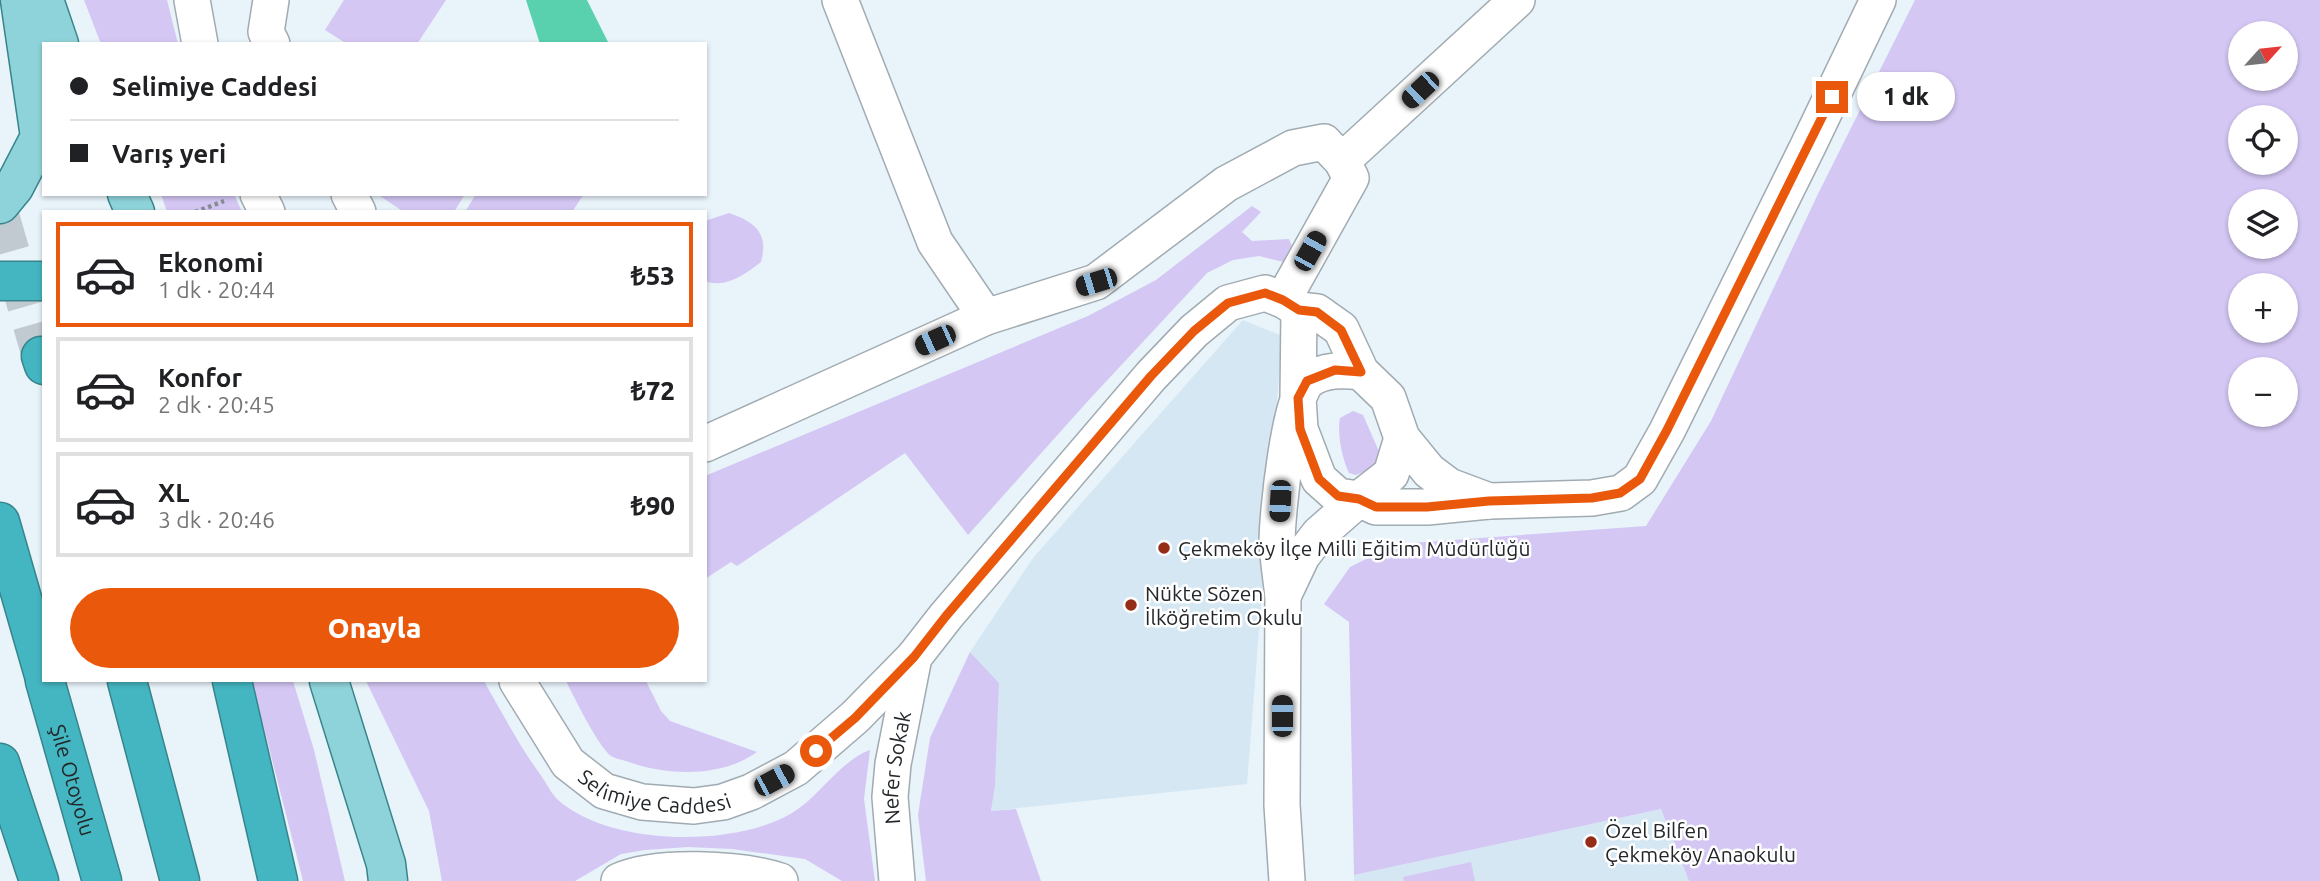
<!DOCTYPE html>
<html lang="tr">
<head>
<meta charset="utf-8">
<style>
  body { margin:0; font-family:Ubuntu,sans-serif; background:#f6f6f6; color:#202124; height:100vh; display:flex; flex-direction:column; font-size:26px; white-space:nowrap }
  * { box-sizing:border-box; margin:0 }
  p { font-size:23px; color:#757577 }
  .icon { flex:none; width:38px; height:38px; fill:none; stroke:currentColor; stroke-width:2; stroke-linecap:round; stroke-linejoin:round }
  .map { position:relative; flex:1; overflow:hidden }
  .panel { position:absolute; left:42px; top:210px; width:665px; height:472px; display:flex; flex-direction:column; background:#fff; border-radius:0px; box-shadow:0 2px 5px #0004 }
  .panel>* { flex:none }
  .top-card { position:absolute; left:42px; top:42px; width:665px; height:154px; border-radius:0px; box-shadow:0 2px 5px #0004; display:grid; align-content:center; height:154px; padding:0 28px; background:#fff }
  .needle { width:46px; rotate:63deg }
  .buttons { position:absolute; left:2228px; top:21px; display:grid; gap:14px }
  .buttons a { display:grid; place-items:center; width:70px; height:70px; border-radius:50%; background:#fff; box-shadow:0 2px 5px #0004; font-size:35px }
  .end { position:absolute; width:32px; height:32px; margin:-16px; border:9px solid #ea580c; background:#fff; box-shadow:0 0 0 4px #fff }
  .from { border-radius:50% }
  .bubble { position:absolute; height:49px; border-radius:24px; background:#fff; box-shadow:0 2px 5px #0004; font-size:23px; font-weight:800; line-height:49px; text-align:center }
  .car { position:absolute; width:21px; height:42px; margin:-21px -10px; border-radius:9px; box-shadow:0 0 5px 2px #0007; background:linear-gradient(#222 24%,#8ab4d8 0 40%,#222 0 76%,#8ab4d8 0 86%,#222 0) }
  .top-card b { display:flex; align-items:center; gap:24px; height:66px; font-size:26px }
  .top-card b+b { border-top:2px solid #e0e0e0 }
  .top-card i { width:18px; height:18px; background:#202124 }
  ul { padding:12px 0 0; list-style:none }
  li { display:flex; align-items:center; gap:21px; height:105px; margin:0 14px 10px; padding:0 14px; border:4px solid #e0e0e0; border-radius:0px }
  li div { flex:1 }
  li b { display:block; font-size:26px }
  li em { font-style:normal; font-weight:800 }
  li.active { border-color:#ea580c }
  li>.icon { width:63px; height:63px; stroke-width:1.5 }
  .button { display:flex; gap:14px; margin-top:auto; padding:14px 28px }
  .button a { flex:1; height:80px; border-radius:42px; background:#ea580c; color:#fff; font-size:28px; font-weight:800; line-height:80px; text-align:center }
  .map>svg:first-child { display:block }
  .built { fill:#d5e7f3 }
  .green { fill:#d4c7f4; fill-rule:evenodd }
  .water { fill:#59d1af }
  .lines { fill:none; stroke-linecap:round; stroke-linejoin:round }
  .highway-tunnel { stroke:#c1cad0; stroke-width:38; stroke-dasharray:38 19; stroke-linecap:butt }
  .minor-casing { stroke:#a1abb2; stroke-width:38 }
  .major-casing { stroke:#38848c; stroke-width:41 }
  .highway-casing { stroke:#38848c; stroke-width:41 }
  .path { stroke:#878e93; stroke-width:4.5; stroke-dasharray:3.5 3.5; stroke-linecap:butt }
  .minor { stroke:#fff; stroke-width:35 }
  .major { stroke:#8fd3da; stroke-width:38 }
  .highway { stroke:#44b6c1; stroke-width:38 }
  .route { stroke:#ea580c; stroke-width:9 }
  .poi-dot { fill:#952c16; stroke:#fff; stroke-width:2.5 }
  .labels { text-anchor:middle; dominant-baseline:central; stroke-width:5; stroke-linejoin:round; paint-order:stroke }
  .poi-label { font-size:21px; fill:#23272a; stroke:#fff; text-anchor:start }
  .street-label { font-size:21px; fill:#23272a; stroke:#fff }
</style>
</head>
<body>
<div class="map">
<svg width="2320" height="881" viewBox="0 0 2320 881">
  <rect width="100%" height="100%" fill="#e8f3fa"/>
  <g class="built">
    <polygon points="1243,320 1282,336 1247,784 991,811 995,786 999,683 970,652 1033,558"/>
    <polygon points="1661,809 1689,881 1354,881 1354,875"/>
  </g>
  <g class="green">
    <polygon points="84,0 167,0 178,44 101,44"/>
    <polygon points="344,0 446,0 417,44 347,44 325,30"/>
    <path d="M1915,0H2320V881H1689L1661,809L1354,875L1349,622L1324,604L1350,567L1372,556L1412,543L1646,526L1711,421L1817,196ZM2240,33H2286V79H2240ZM2240,117H2286V163H2240ZM2240,201H2286V247H2240ZM2240,285H2286V331H2240ZM2240,369H2286V415H2240Z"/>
    <polygon points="161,194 234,194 242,212 167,212"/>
    <polygon points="377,194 465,194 454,212 404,212"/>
    <polygon points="476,194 584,194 572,212 465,212"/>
    <polygon points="1252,206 1261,212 1242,232 1252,241 1289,239 1292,246 1288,263 1259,256 1233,260 1207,273 1087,402 968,535 905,453 737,566 731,562 705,579 705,476 1088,316 1156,280"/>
    <path d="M729,213C755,222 769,233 761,262C745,274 726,289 705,281V221Z"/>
    <path d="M1353,411L1363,415L1384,463L1356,475L1349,473C1342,459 1337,433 1340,418Z"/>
    <polygon points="970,652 999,683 995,786 991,811 1016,809 1041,881 926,881 918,815 930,738"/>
    <polygon points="252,681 293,681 314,750 345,881 303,881"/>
    <path d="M366,681H484C502,713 520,747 542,777C547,784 551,793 557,799C608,846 734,848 792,813C819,797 841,760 870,750L864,799L875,881H842L805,859L732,849L688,847L645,850L621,854L575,881H442L429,811Z"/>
    <path d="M566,681H646L661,711L670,721L757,752C721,778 666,776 626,761C622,760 614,758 611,756C598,746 574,697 566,681Z"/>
    <polygon points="1471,862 1475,881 1404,881 1403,877"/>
  </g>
  <polygon class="water" points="526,0 587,0 609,44 540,44"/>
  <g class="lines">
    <polyline class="highway-tunnel" points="0,215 41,356"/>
    <g class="minor-casing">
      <g id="minor">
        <polyline points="192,0 200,44"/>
        <polyline points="271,0 266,32 272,44"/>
        <polyline points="1342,161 1517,0"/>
        <polyline points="258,194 267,212"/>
        <polyline points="349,194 358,212"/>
        <polyline points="986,317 1096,282 1226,184 1293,148 1324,142 1342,161 1351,178 1283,300"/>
        <path d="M1361,372L1341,329L1317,312L1299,310L1298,398L1300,429L1319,479L1338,496L1359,499L1376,507H1427L1489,501L1449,486L1429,471L1402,438L1388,398L1361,372C1343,370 1324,369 1309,380C1289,394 1277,516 1277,543C1278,560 1281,579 1283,596L1302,556L1319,534L1359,499L1391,474L1402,438"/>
        <polyline points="705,444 986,317 935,242 840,0"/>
        <polyline points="1489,501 1592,498 1621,493 1640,479 1667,431 1808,146 1878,0"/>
        <polyline points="1283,596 1282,805 1287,881"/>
        <path id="s1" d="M517,681L568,763L604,791L642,802L694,806L723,802L751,792L796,768L855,717L914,657L946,616L1151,376L1194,331L1228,303L1265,293L1283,300L1299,310"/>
        <path d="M619,881C657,864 740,868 780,881"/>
        <path id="s2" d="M897,881L890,797L893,764L914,657"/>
      </g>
    </g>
    <g class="major-casing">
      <g id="major">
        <polyline points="44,0 59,44"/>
        <polyline points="127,194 135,212"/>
        <polyline points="0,204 14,187 40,137 20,0"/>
        <polyline points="329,681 386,864 388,881"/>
      </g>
    </g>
    <g class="highway-casing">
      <g id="highway">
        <polyline points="0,281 44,281"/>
        <polyline points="41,356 44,365"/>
        <polyline points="0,522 44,675"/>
        <path id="s3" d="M45,681L102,881"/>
        <polyline points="127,681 180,881"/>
        <polyline points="232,681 278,881"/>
        <polyline points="0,763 39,881"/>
      </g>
    </g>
    <polyline class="path" points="195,212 224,201"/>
    <use href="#minor" class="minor"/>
    <use href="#major" class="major"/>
    <use href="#highway" class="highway"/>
  </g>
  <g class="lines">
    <polyline class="route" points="816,751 855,718 914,657 946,616 1151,376 1194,331 1228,303 1265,293 1283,300 1299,310 1317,312 1341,330 1361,372 1335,370 1307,381 1298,398 1300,429 1319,479 1338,496 1359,499 1376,507 1427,507 1489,501 1592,498 1620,493 1640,479 1667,430 1832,97"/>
  </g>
  <g class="poi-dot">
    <circle cx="1164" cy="548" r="7"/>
    <circle cx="1131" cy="605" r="7"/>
    <circle cx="1591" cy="842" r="7"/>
  </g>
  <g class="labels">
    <g class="poi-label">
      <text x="1178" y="548">Çekmeköy İlçe Milli Eğitim Müdürlüğü</text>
      <text x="1145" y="593">Nükte Sözen<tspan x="1145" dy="24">İlköğretim Okulu</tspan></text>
      <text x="1605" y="830">Özel Bilfen<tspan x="1605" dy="24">Çekmeköy Anaokulu</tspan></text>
    </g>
    <g class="street-label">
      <text stroke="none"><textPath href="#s2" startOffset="114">Nefer Sokak</textPath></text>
      <text stroke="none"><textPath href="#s3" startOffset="103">Şile Otoyolu</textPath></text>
      <text stroke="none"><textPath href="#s1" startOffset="192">Selimiye Caddesi</textPath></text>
    </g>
  </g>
</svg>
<div class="buttons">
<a><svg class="needle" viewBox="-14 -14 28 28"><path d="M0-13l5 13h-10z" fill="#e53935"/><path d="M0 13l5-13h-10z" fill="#757577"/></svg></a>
<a><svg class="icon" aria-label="locate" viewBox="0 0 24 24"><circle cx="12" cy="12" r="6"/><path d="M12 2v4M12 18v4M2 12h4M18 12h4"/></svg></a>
<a><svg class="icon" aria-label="layers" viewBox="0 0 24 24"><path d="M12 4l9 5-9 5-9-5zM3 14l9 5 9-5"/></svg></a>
<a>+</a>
<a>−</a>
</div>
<i class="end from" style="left:816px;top:751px"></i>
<i class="end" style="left:1832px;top:97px"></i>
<div class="bubble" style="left:1857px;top:72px;width:98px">1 dk</div>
<i class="car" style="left:1420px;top:90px;rotate:227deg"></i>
<i class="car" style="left:1310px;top:251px;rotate:29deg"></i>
<i class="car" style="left:1096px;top:282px;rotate:253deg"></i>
<i class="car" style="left:935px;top:340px;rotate:246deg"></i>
<i class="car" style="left:1280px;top:501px;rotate:183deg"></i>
<i class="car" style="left:1282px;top:716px;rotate:0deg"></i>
<i class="car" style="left:774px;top:780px;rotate:62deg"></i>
<div class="top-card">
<b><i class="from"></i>Selimiye Caddesi</b>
<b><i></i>Varış yeri</b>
</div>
<section class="panel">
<ul>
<li class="active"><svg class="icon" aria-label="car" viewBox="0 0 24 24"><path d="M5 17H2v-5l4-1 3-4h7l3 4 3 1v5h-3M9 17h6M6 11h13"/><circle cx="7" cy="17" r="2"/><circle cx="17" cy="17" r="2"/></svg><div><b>Ekonomi</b><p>1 dk · 20:44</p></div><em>₺53</em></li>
<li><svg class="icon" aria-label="car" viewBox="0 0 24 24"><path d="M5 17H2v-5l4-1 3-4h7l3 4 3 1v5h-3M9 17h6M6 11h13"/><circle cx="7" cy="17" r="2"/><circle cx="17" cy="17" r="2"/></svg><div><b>Konfor</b><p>2 dk · 20:45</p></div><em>₺72</em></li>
<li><svg class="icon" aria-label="car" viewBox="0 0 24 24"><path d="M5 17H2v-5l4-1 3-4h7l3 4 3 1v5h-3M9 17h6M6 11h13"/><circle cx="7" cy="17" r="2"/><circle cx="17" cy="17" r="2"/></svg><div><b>XL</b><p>3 dk · 20:46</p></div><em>₺90</em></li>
</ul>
<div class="button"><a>Onayla</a></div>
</section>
</div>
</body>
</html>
